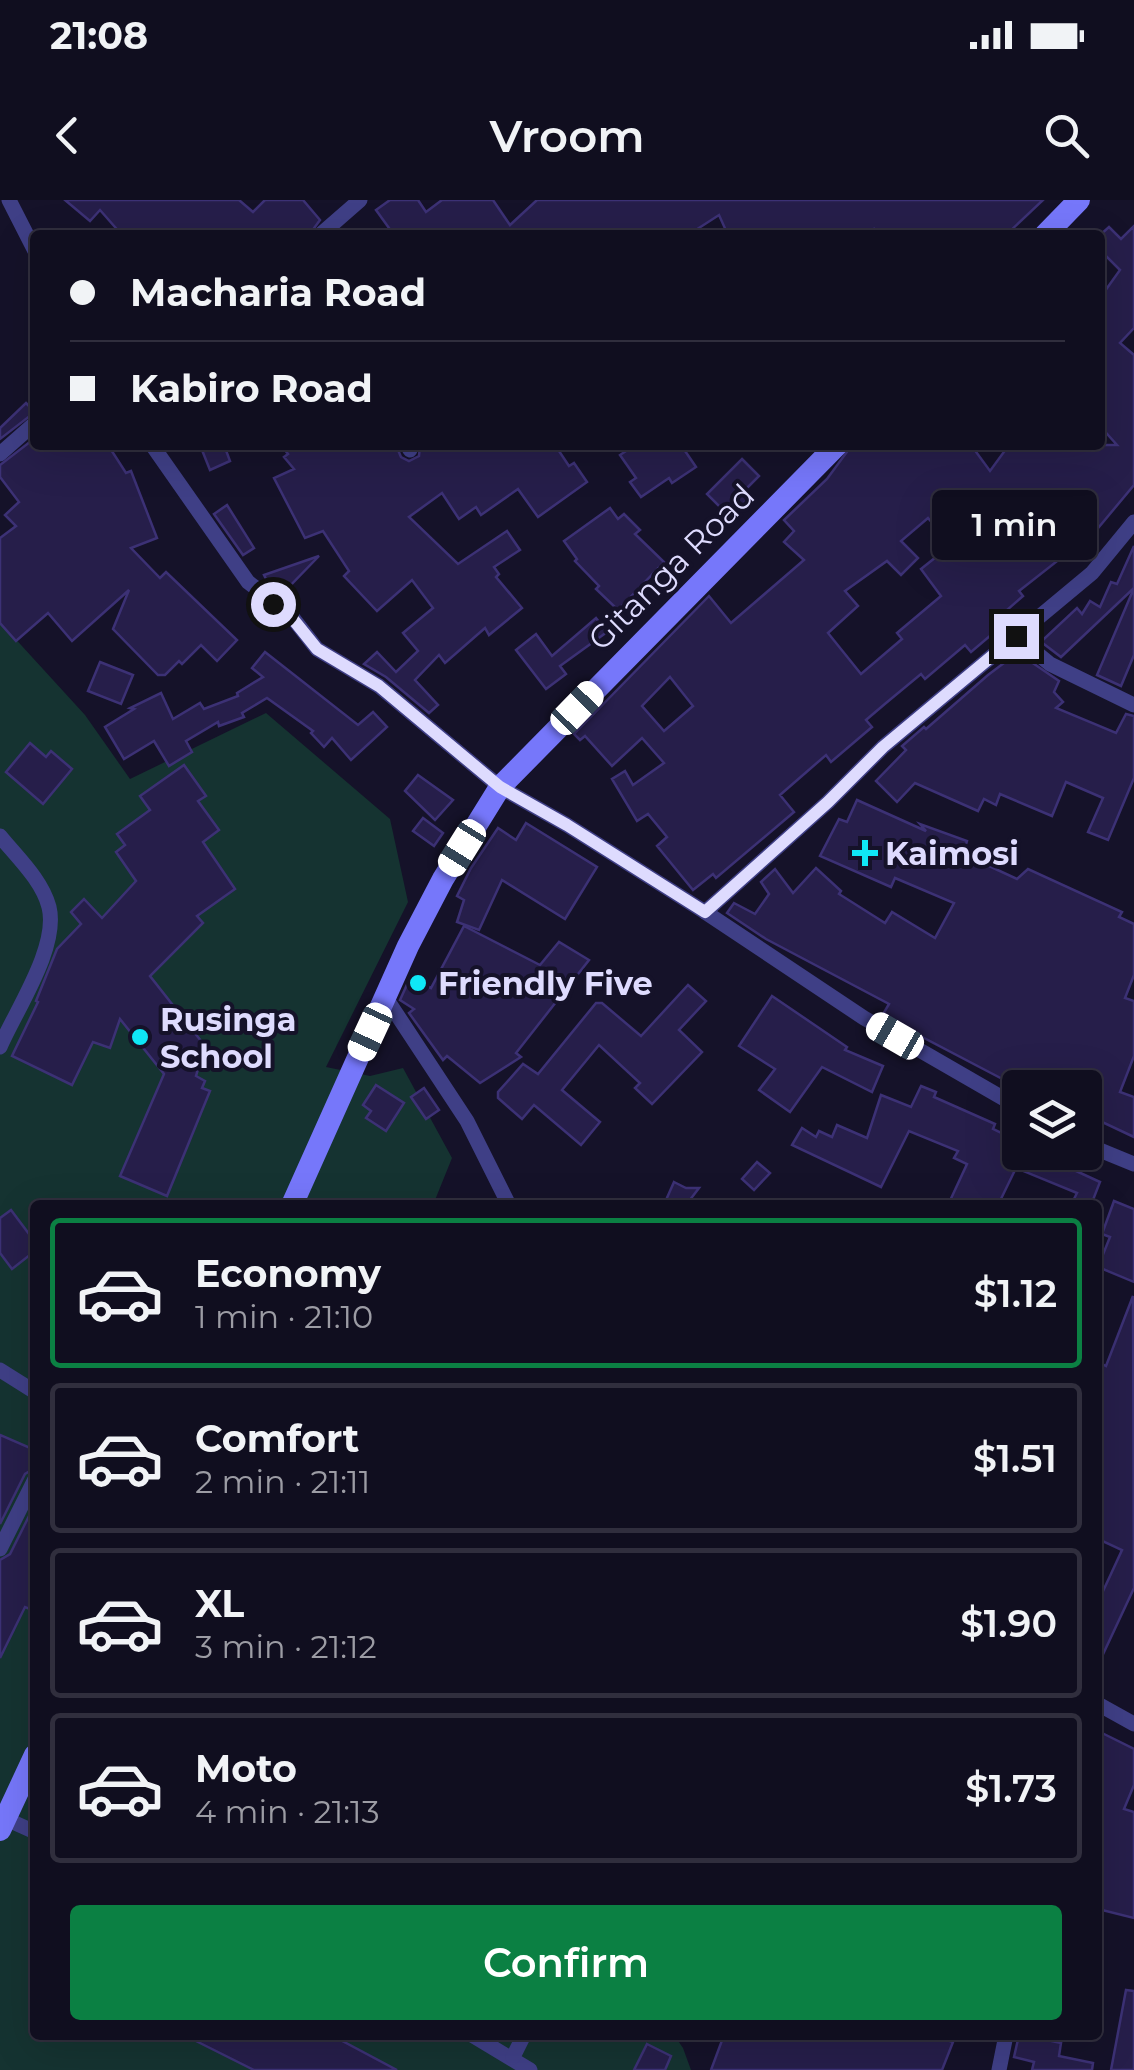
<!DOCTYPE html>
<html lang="en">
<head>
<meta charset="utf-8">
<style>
  body { margin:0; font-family:Montserrat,sans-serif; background:#191728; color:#f1f3f6; height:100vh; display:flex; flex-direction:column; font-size:38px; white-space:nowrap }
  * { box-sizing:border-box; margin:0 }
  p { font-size:32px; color:#9c9ca4 }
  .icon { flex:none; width:55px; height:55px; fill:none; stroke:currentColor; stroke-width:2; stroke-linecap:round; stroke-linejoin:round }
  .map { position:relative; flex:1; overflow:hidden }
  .panel { position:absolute; left:30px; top:1000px; width:1072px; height:840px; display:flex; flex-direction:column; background:#100e1f; border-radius:10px; box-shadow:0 10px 40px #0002,0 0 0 2px #302e3d }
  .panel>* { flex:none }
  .hud { position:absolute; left:30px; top:30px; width:1075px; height:220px; border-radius:10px; box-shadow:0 10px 40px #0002,0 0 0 2px #302e3d; display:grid; align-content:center; height:220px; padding:0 40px; background:#100e1f }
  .buttons { position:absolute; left:1002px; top:870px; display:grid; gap:20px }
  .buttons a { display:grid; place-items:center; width:100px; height:100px; border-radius:10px; background:#100e1f; box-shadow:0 10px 40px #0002,0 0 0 2px #302e3d; font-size:50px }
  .end { position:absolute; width:45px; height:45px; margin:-22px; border:12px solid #dedbfe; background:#111; box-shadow:0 0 0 5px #111 }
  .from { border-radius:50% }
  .bubble { position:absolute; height:70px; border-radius:10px; background:#100e1f; box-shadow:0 10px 40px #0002,0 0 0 2px #302e3d; font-size:32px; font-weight:600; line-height:70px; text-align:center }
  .car { position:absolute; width:30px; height:60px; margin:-30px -15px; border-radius:12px; box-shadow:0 0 8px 2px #0007; background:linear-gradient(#fff 24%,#345 0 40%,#fff 0 76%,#345 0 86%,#fff 0) }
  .hud b { display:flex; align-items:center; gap:35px; height:95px; font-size:38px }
  .hud b+b { border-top:2px solid #302e3d }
  .hud i { width:25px; height:25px; background:#f1f3f6 }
  ul { padding:18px 0 0; list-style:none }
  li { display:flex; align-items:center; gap:30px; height:150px; margin:0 20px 15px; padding:0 20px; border:5px solid #302e3d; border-radius:10px }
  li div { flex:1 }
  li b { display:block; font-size:38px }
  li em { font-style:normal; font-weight:600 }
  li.on { border-color:#0b8043 }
  li>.icon { width:90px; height:90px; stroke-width:1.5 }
  .primary-button { display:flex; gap:20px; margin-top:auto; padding:20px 40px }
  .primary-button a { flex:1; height:115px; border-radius:10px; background:#0b8043; color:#fff; font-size:40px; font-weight:600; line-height:115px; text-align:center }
  .status { display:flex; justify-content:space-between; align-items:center; height:70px; padding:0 50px; background:#100e1f; direction:ltr }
  .status svg { height:28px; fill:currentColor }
  header { display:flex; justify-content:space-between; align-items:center; height:130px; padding:0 40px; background:#100e1f; font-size:45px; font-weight:600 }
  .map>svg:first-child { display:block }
  .green { fill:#153331 }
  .building { fill:#261e4a; stroke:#3c3175; stroke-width:2.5; fill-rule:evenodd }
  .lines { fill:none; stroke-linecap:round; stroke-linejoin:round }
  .minor { stroke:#3f3f86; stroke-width:15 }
  .secondary { stroke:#7677fa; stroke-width:22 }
  .route { stroke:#dedbfe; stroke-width:12 }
  .poi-dot { fill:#0fe7f6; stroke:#151229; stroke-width:4 }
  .labels { text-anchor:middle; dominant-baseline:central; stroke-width:8; stroke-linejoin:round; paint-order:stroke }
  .street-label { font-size:32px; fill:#dedbfe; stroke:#151229 }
  .poi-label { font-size:32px; font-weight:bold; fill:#dedbfe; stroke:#151229; text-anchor:start }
</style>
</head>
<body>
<div class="status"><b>21:08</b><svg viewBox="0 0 49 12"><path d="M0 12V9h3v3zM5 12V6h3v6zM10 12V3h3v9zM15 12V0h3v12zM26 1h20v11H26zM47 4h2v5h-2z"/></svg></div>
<header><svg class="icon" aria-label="back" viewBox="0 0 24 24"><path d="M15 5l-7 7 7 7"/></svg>Vroom<svg class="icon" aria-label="search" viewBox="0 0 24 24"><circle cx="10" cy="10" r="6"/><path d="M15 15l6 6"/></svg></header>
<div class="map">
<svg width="1134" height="1870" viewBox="0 0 1134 1870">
  <rect width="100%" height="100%" fill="#151229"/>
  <polygon class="green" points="0,422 85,515 130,579 266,513 390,619 408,702 326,867 370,876 403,868 452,958 433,1005 35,1005 35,1835 674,1835 683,1848 691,1870 0,1870"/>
  <g class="building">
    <polygon points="65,0 239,0 253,12 265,0 303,0 320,20 309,35 122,35 100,10 90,21"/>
    <polygon points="390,0 418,0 426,12 442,0 493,0 510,25 537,0 1043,0 1006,35 878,35 874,29 863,35 728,35 719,15 688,35 394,35 376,10"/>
    <path d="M1134,26V128L1120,143L1134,155V285L1084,345L1076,337L1052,358L1056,362L1019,391L1023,396L991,424L997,430L971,452L965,445L925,479L921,474L886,503L866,520L872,527L831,562L826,555L780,595L794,612L716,678L713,674L693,690L657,646L667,637L648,614L637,621L612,579L625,571L633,585L664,563L642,538L612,566L585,536L580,540L574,534L709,396L731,423L804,360L784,342L794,331L784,320L827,279L852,245H971L990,271L1009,245H1117L1100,226V98L1120,70L1100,50V35L1109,27L1121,39ZM928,318L951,345L921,369L941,396L897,433L902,439L861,474L828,433L858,406L845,391L887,361L901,375L918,358L901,341ZM670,477L693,506L664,531L642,506Z"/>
    <polygon points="26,203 35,212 0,239 0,228"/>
    <polygon points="35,238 35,245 108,245 126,273 131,271 157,338 131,348 160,378 166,372 237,440 217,461 201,445 182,464 179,461 165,475 158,475 113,429 129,390 72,441 48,413 16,441 0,423 0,338 16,326 5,315 19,302 0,277 0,265"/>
    <polygon points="200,245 224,245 230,261 210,270"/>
    <polygon points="281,245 396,245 401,257 409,261 419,256 420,245 555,245 569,266 574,263 587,282 538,317 518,289 481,315 476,307 459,319 442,293 409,317 458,364 507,331 520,350 494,367 499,374 496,377 522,408 489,435 485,428 445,463 439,455 415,480 438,505 429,513 386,477 364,464 377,452 396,472 418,451 403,433 433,408 412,380 377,411 344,376 349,371 323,331 305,338 274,278 294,269 284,257 288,254"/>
    <polygon points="635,245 681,245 696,267 672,283 669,278 641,297 630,282 636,278 620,255"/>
    <polygon points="742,259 759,276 742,293 748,299 730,317 707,294"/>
    <polygon points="227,305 254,348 243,355 214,314"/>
    <polygon points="610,308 618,319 624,314 640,330 635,334 664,362 618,410 596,389 599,386 575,361 577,359 564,341"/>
    <polygon points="1134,346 1134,388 1061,457 1036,438 1039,434 1044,439 1077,408 1082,414 1090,401 1100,407 1111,382 1117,384"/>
    <polygon points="319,356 282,394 268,383 264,375"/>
    <polygon points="1134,388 1134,455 1121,486 1097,475"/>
    <polygon points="596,418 607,432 560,466 566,474 546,489 516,450 536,434 552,456"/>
    <polygon points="265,452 358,525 373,512 387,527 351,560 332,538 324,547 311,533 313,531 267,498 242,513 244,517 219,526 218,522 186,541 192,552 169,566 154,541 124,559 105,527 134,509 130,508 161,493 173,519 200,503 204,509 238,496 237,493 263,477 252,468"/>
    <polygon points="1021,455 1059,481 1054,492 1063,502 1056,508 1116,533 1126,514 1134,516 1134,578 1108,640 1088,632 1103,598 1066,582 1052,616 1000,594 996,605 984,599 978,611 915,583 897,602 876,581 906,550 902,546 924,527 926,529 988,475 1012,457 1015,461"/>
    <polygon points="100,462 133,475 121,504 88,491"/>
    <polygon points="30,543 46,557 51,551 72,569 43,604 6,572"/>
    <polygon points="184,565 206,596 198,601 219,630 203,642 235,689 197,716 203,723 150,776 205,846 196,876 205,881 202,888 210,891 167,996 120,976 164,874 120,819 110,848 93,842 72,885 12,856 38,802 36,801 57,749 81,724 71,712 84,699 102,718 136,681 116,652 125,645 117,634 150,610 140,596"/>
    <polygon points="418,575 453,600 435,620 405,591"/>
    <polygon points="857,600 926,631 920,624 967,641 963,654 1017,679 1028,669 1122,712 1119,717 1134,724 1134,775 1125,798 1134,801 1134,856 1120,892 1134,897 1134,937 1085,914 1085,888 1008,888 1010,883 882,816 889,804 766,739 727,713 734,703 755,714 769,694 761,682 775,669 793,693 816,668 841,691 839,694 885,723 892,712 935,738 954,703 895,678 891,687 820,656 839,619 847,622"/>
    <polygon points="423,618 443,633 434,646 413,631"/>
    <polygon points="526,623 597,667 565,719 502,680 479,730 457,722 464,700 457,696 471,668 498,628 516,640"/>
    <polygon points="464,726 540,765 559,742 589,760 516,853 521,857 480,883 447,856 443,860 409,813 414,809 400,800 410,778 431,788"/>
    <polygon points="688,785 706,801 679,830 702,852 652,904 635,888 640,883 599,845 562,890 600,922 581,945 534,905 522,919 498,898 498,892 523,864 538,874 596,803 602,803 641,836"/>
    <polygon points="772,796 847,847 845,850 883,866 872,892 822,867 790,912 759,890 775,869 739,846"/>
    <polygon points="376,885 404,903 386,931 366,918 371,911 363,905"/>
    <polygon points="921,886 936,892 934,897 995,924 993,929 1020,942 1020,952 1035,952 1100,982 1091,1005 1071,1005 1077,993 1016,968 998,1005 948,1005 967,964 954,958 958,951 909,931 881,987 792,945 802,928 816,937 819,931 832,937 837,925 867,938 881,895 911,907"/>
    <polygon points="424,888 439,910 426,919 411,897"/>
    <polygon points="757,962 770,973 754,990 742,979"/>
    <polygon points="674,982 686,988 699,988 686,1005 677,1005 666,1000"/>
    <polygon points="1114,1001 1134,1009 1134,1082 1098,1067 1110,1037 1102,1034"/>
    <polygon points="11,1010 35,1042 35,1051 12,1069 0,1053 0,1018"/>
    <polygon points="1133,1096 1134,1388 1098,1465 1098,1402 1122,1350 1098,1339 1098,1162 1106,1166"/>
    <polygon points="0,1235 35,1250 35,1268 25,1274 0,1324"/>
    <polygon points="35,1304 35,1411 25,1407 0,1458 0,1360 10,1354"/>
    <polygon points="1098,1531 1134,1549 1134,1585 1124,1609 1134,1612 1134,1718 1098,1709"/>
    <polygon points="1126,1790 1134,1791 1134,1870 1111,1870"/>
    <polygon points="184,1835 331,1835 397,1870 254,1870"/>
    <polygon points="724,1835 932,1835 953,1842 942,1870 711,1870"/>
    <polygon points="1019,1835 1048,1835 1047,1840 1061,1843 1059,1856 1093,1863 1092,1870 1032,1870 1034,1862 1014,1857"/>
    <polygon points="647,1844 671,1856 665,1870 634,1870"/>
  </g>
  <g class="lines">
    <g class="minor">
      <polyline points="9,0 35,51"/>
      <polyline points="320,35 360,0"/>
      <polyline points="152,245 248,382 289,413 317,449 379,486 500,587 567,625 705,712 864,818 1020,908"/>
      <polyline points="407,245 410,250"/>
      <polyline points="0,254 35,223"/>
      <polyline points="1016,436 1050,464 1134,505"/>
      <path d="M0,636C17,657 42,680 49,707C59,747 16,810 0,847"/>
      <polyline points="705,712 828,602 883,547 1092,373 1134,322"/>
      <polyline points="386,798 467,921 509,1005"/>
      <polyline points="1085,944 1134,964"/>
      <polyline points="0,1170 35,1192"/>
      <polyline points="0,1349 35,1279"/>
      <polyline points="1098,1504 1134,1524"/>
      <polyline points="6,1619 35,1632"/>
      <polyline points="472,1835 530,1870"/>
      <polyline points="513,1857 524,1835"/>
      <polyline points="999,1870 1006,1835"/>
    </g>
    <g class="secondary">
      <polyline points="1045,35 1079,0"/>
      <polyline points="292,1005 408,746 443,679 500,587 837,245"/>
      <polyline points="0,1630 35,1555"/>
    </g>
  </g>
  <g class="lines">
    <polyline class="route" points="273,404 288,413 317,449 379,486 500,587 567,625 705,712 828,602 883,547 1016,436"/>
  </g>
  <g class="poi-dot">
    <path d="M860 638h10v10h10v10h-10v10h-10v-10h-10v-10h10z"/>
    <circle cx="418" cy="783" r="10"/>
    <circle cx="140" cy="837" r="10"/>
  </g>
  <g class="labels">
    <g class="street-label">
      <text transform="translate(671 367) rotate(-45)">Gitanga Road</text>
    </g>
    <g class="poi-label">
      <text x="885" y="653">Kaimosi</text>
      <text x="438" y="783">Friendly Five</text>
      <text x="160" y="819">Rusinga<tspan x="160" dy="37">School</tspan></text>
    </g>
  </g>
</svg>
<div class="buttons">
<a><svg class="icon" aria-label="layers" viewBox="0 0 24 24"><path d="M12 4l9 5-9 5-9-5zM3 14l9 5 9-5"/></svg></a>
</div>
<i class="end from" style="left:273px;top:404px"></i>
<i class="end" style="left:1016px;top:436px"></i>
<div class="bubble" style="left:932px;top:290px;width:165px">1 min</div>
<i class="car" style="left:577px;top:508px;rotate:44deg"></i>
<i class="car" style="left:462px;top:648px;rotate:212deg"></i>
<i class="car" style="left:370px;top:832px;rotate:205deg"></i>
<i class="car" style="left:895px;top:836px;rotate:300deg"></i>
<div class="hud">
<b><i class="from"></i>Macharia Road</b>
<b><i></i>Kabiro Road</b>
</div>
<section class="panel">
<ul>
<li class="on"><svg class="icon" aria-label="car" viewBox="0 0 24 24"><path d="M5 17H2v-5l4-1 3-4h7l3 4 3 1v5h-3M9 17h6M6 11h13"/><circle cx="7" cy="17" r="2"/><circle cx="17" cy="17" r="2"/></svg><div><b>Economy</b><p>1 min · 21:10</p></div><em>$1.12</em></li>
<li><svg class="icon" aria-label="car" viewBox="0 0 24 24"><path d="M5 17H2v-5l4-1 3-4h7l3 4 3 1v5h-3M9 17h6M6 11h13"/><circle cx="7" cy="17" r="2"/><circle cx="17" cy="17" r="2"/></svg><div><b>Comfort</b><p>2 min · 21:11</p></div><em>$1.51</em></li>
<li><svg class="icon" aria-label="car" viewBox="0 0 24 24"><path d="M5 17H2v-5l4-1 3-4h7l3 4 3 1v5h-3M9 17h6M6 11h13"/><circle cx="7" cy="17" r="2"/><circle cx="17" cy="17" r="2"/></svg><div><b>XL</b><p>3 min · 21:12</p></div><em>$1.90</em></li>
<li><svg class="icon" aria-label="car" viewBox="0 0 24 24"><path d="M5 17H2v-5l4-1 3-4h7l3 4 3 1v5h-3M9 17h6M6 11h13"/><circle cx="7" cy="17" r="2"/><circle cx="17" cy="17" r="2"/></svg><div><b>Moto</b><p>4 min · 21:13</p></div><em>$1.73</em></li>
</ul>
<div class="primary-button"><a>Confirm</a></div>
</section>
</div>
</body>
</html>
